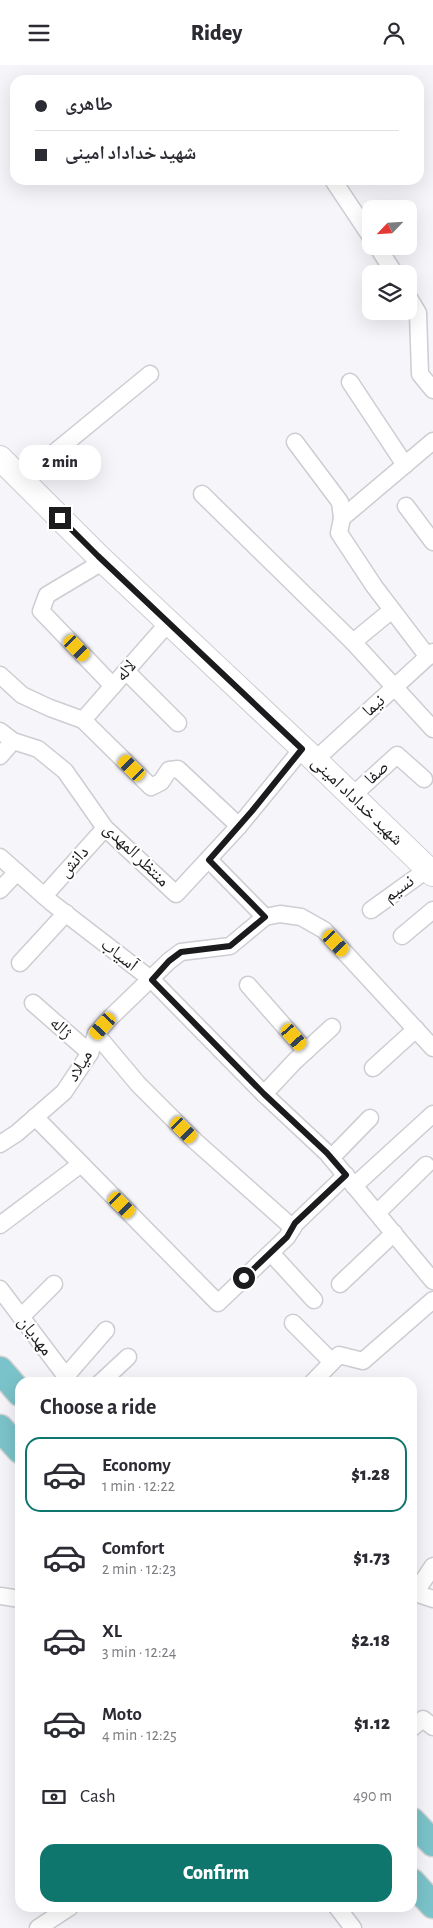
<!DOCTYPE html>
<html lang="en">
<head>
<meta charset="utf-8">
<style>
  body { margin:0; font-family:"Alegreya Sans","Noto Naskh Arabic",sans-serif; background:#f2f2f3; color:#2b2b33; height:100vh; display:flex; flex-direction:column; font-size:19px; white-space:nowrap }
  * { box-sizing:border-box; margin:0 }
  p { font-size:16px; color:#7c7c81 }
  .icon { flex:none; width:28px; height:28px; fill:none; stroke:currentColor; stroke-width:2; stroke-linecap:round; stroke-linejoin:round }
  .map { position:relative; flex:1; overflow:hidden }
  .side { position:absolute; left:15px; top:1312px; width:402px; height:535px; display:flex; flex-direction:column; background:#fff; border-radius:15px; box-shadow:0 5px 20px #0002 }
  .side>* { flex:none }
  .banner { position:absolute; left:10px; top:10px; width:414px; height:110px; border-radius:15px; box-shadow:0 5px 20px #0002; display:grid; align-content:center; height:110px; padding:0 25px; background:#fff }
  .needle { width:32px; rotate:245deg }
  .controls { position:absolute; left:362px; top:135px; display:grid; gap:10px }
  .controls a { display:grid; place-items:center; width:55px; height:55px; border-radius:10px; background:#fff; box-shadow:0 5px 20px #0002; font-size:25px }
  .end { position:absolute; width:22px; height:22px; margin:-11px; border:6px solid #1b1b1d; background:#fff; box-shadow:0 0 0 2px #fff }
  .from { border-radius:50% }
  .bubble { position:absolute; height:35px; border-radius:15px; background:#fff; box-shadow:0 5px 20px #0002; font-size:16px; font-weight:800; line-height:35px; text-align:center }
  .car { position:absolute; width:15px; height:30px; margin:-15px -8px; border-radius:6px; box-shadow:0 0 4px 1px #0007; background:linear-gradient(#f5c518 24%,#345 0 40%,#f5c518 0 76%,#345 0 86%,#f5c518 0) }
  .banner b { display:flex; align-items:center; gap:18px; height:48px; font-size:19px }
  .banner b+b { border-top:1px solid #e1e1e2 }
  .banner i { width:12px; height:12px; background:#2b2b33 }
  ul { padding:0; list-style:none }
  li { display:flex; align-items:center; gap:15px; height:75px; margin:0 10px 8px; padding:0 15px; border:2px solid transparent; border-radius:15px }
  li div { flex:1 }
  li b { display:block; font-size:19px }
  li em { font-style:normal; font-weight:800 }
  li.active { border-color:#0f766e }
  li>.icon { width:45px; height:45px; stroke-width:1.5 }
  h2 { padding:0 25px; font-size:22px; line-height:60px }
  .pay { display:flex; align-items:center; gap:12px; height:55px; padding:0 25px; font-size:19px }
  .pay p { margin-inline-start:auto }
  .cta { display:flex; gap:10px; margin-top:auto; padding:10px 25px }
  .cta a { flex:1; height:58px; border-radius:15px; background:#0f766e; color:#fff; font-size:20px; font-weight:800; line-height:58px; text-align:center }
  header { display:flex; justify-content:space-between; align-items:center; height:65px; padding:0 25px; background:#fff; font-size:22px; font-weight:800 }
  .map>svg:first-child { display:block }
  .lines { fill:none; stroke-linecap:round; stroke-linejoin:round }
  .street-casing { stroke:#cdcdd2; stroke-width:19 }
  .secondary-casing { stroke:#cdcdd2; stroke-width:26 }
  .primary-casing { stroke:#d1d1d2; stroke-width:29 }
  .street { stroke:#fff; stroke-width:16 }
  .secondary { stroke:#fff; stroke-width:24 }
  .primary { stroke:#7bc3ca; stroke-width:26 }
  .route { stroke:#1b1b1d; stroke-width:6 }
  .labels { text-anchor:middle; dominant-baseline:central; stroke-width:4.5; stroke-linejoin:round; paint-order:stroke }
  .street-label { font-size:18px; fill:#1b1b1d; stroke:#fff }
</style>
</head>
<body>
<header><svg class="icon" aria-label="menu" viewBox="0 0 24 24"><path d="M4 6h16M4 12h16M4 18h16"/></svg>Ridey<svg class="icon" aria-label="person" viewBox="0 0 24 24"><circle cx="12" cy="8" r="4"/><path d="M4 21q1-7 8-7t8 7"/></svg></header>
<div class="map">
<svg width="433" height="1863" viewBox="0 0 433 1863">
  <rect width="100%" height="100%" fill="#f5f5fa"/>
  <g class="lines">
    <g class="street-casing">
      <g id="street">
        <polyline points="333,115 371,172"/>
        <polyline points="377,181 395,209"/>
        <polyline points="409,233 418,248 420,309 433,325"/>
        <polyline points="350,317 405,400"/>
        <polyline points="295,377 340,437 342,453 339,468 374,521 428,592"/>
        <polyline points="22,414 150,309"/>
        <polyline points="202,429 353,577 433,664"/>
        <polyline points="406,441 433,477"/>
        <polyline points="342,453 433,376"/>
        <polyline points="104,496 47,530 41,546 113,621"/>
        <polyline points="353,577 392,545"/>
        <polyline points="126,606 178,658"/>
        <polyline points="0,610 22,630 50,643 83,655 151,722 161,717 169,705 178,704 239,761"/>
        <polyline points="83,655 169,557"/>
        <polyline points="0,666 13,676 38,684 65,706 105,763 176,829 239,761 302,684"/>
        <polyline points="0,691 13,676"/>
        <polyline points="315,695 433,587"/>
        <polyline points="352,731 397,690 424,714"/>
        <polyline points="0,792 52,838 152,915 264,1029 327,1088 433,1216"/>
        <polyline points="209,795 265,852"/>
        <polyline points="0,825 17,807"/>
        <polyline points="44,831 105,763"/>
        <polyline points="371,845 428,804"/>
        <polyline points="402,871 433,845"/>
        <polyline points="20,898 66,848"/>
        <polyline points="248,920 306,986"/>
        <polyline points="33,938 90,988"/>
        <polyline points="96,969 138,1019 195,1076 293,1163"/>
        <polyline points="373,1003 416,964"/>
        <polyline points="264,1029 295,996 332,962"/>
        <polyline points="35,1052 218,1238 287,1172 295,1159 346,1110"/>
        <polyline points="0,1079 17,1068 64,1027 90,988 96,969 110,953 169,896 181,887 230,881 265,852 280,849 301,852 324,865 433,983"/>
        <polyline points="331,1093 370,1053"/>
        <polyline points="354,1121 433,1049"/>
        <polyline points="377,1148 426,1100"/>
        <polyline points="0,1160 81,1099"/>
        <polyline points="271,1188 314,1235"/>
        <polyline points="340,1219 394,1168"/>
        <polyline points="0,1224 71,1318"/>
        <polyline points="21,1252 54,1219"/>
        <polyline points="293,1258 332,1297"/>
        <polyline points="66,1311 106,1265"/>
        <polyline points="100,1318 128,1292"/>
        <polyline points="312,1318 339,1290 363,1296 433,1235"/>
        <polyline points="412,1527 433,1534"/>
        <polyline points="415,1528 433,1501"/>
        <polyline points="0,1531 20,1534"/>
        <polyline points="412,1663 423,1654 433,1662"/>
        <polyline points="337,1842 353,1863"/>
        <polyline points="38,1863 70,1842"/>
      </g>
    </g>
    <g class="secondary-casing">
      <polyline id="secondary" points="0,393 98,491 315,695 433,809"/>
    </g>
    <g class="primary-casing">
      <g id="primary">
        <polyline points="0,1305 20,1328"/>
        <polyline points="0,1363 20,1385"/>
        <polyline points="412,1756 433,1778"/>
        <polyline points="412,1817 433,1840"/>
      </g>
    </g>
    <use href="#street" class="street"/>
    <use href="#secondary" class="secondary"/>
    <use href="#primary" class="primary"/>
  </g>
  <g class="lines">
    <polyline class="route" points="60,453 98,491 302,684 252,746 209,795 265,852 230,881 181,887 169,896 152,915 264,1029 327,1088 346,1110 295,1158 287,1172 244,1213"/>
  </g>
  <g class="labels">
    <g class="street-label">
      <text transform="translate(126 606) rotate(-49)">لاله</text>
      <text transform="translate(374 641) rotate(-42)">نیما</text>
      <text transform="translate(377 708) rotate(-43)">صفا</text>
      <text transform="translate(357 736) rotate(44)">شهید خداداد امینی</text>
      <text transform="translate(136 790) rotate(44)">منتظر المهدی</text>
      <text transform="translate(74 797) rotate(-48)">دانش</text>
      <text transform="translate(399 824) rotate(-36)">نسیم</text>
      <text transform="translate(119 890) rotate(38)">آسیاب</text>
      <text transform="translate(61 963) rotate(42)">ژاله</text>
      <text transform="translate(80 1001) rotate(-59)">میلاد</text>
      <text transform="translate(35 1271) rotate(53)">مهدیان</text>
    </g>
  </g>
</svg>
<div class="controls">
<a><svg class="needle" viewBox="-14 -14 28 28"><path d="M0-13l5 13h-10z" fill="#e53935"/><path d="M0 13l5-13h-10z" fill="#7c7c81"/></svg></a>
<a><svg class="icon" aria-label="layers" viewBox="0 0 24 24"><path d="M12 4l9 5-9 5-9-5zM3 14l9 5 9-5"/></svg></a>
</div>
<i class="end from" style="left:244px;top:1213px"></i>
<i class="end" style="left:60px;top:453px"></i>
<div class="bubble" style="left:19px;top:380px;width:82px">2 min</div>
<i class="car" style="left:77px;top:583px;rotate:136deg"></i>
<i class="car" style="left:132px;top:703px;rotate:314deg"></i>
<i class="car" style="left:336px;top:878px;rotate:137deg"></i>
<i class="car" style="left:103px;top:961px;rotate:222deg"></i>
<i class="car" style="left:294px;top:972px;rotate:139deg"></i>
<i class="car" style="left:184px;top:1065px;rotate:135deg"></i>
<i class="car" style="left:122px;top:1140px;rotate:135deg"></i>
<div class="banner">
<b><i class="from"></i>طاهری</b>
<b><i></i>شهید خداداد امینی</b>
</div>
<section class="side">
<h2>Choose a ride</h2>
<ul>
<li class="active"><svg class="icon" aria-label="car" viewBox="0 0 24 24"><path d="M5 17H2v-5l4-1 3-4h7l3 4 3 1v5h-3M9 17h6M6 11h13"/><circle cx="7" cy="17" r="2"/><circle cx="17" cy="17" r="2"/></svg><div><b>Economy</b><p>1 min · 12:22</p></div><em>$1.28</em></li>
<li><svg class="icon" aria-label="car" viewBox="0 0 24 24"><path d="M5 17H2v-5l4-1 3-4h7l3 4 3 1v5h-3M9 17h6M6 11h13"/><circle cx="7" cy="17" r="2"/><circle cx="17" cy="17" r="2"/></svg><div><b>Comfort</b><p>2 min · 12:23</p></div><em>$1.73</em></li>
<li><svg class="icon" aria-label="car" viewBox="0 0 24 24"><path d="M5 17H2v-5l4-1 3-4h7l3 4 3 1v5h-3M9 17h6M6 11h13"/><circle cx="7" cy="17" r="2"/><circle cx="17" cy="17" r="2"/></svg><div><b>XL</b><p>3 min · 12:24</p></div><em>$2.18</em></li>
<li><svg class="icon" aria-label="car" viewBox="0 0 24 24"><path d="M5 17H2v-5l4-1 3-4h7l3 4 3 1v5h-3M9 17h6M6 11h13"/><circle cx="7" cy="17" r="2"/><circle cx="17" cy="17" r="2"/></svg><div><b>Moto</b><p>4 min · 12:25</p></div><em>$1.12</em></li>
</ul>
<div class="pay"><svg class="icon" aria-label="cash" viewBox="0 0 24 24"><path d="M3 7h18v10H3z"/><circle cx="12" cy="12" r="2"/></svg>Cash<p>490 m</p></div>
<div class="cta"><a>Confirm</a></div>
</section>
</div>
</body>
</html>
